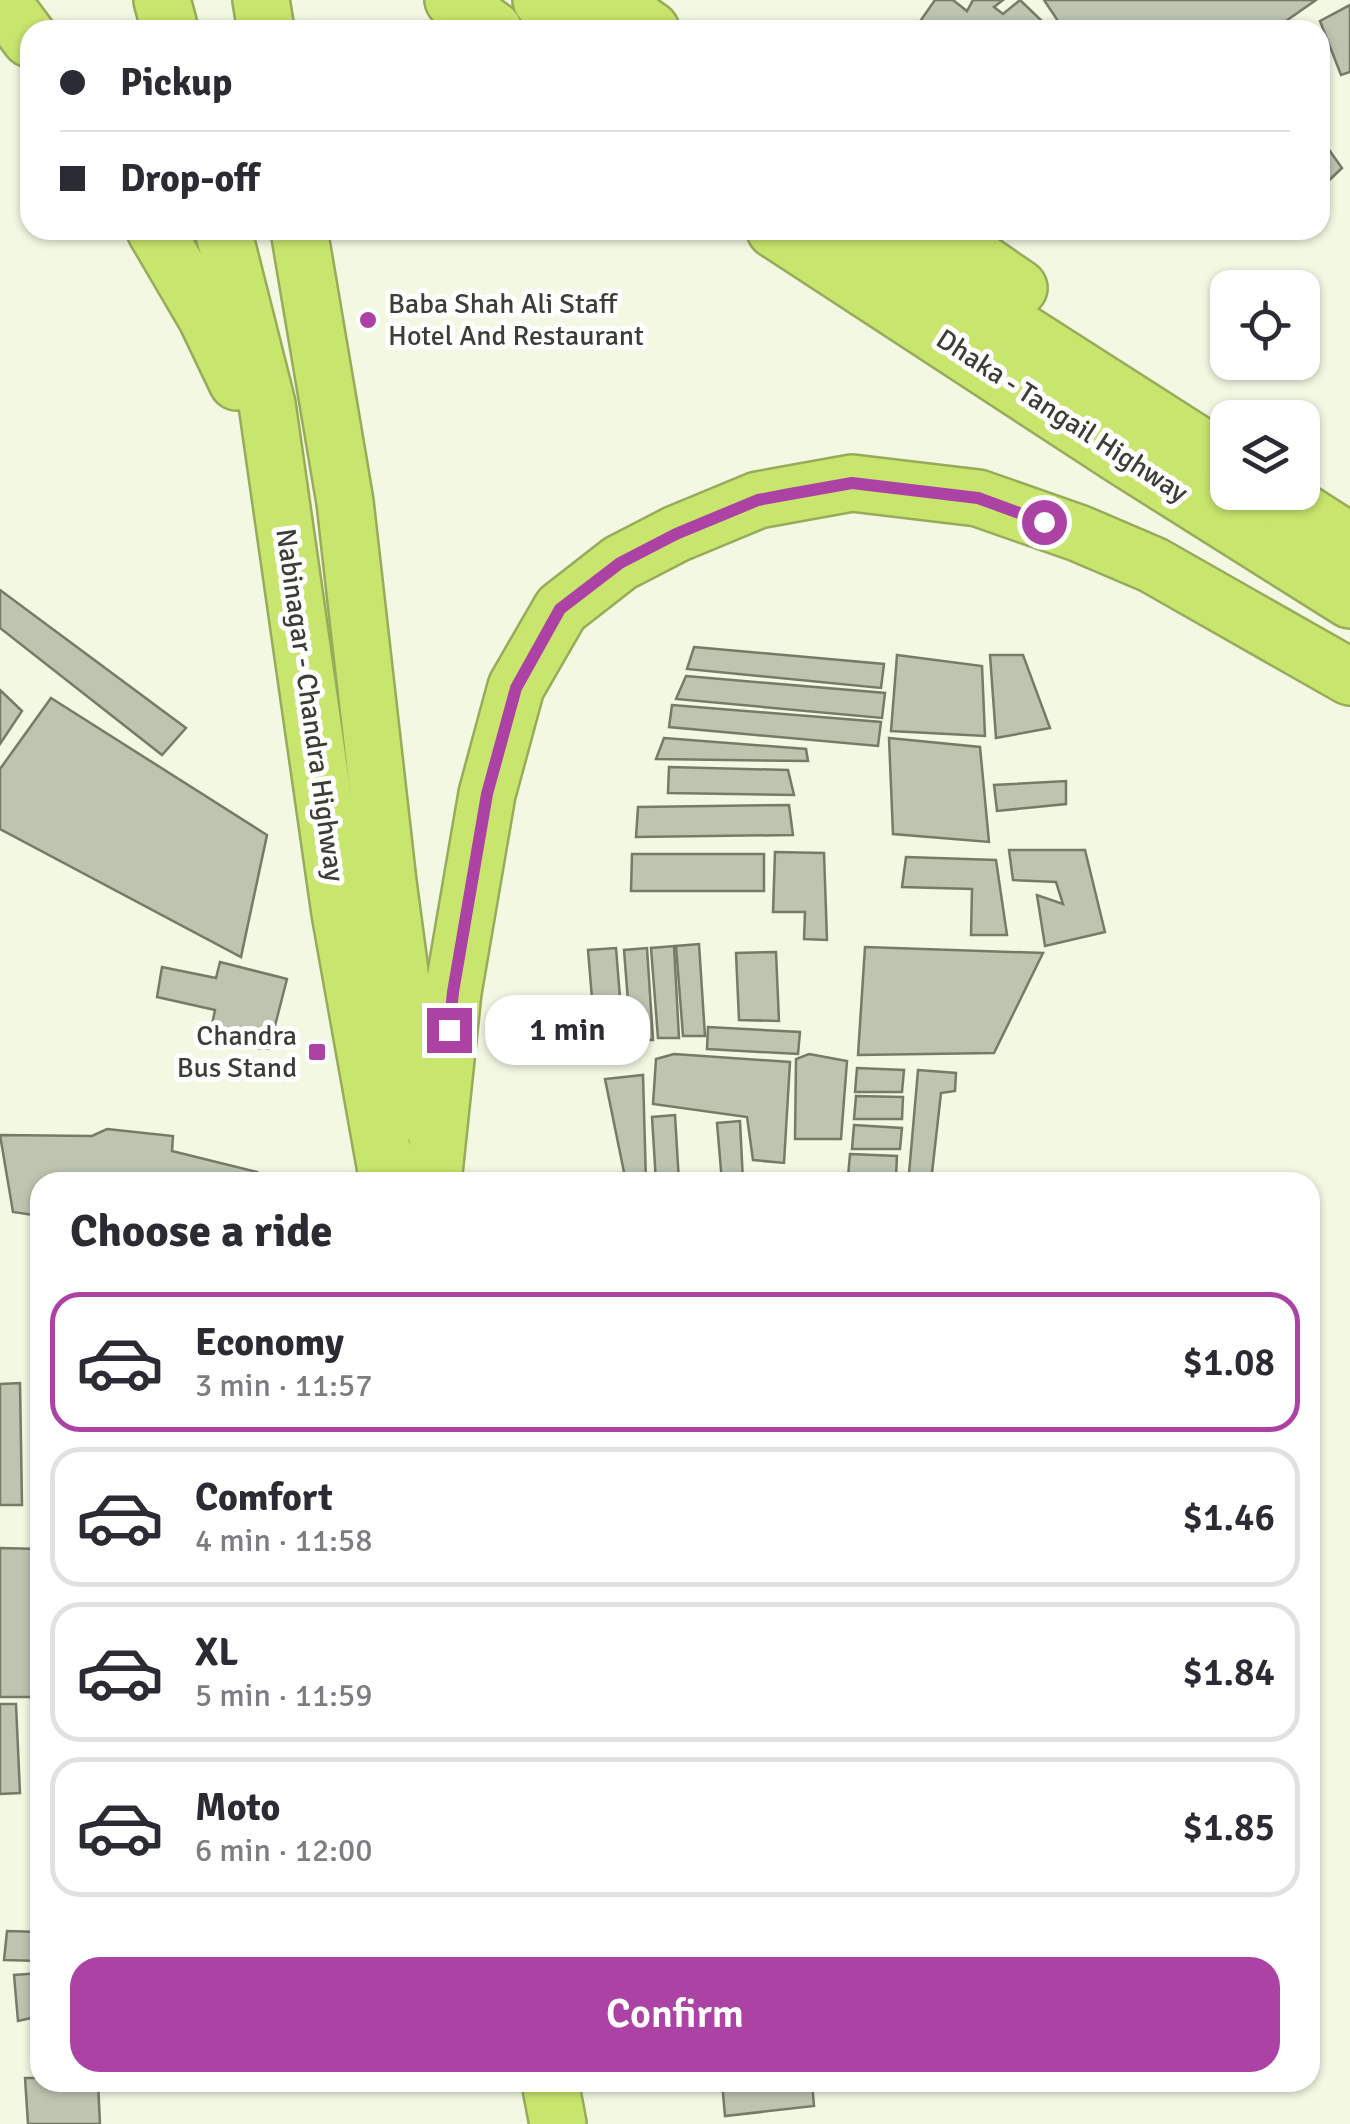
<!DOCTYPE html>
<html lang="en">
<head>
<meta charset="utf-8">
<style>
  body { margin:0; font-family:Signika,sans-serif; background:#f2f2f3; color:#2b2b33; height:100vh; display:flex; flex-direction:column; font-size:38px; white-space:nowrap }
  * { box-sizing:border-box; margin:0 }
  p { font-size:32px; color:#7c7c81 }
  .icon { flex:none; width:55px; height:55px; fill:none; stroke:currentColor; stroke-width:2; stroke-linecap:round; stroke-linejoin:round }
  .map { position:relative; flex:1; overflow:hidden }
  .side { position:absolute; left:30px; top:1172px; width:1290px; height:920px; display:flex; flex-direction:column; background:#fff; border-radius:30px; box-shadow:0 2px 8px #0004 }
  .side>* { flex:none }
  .guide { position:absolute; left:20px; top:20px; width:1310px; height:220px; border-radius:30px; box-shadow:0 2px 8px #0004; display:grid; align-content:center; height:220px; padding:0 40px; background:#fff }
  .buttons { position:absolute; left:1210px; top:270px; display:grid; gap:20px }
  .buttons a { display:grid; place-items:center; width:110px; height:110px; border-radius:20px; background:#fff; box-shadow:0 2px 8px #0004; font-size:50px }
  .end { position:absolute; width:45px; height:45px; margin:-22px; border:12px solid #ac43a4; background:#fff; box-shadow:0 0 0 5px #fff }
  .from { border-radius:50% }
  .bubble { position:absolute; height:70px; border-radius:30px; background:#fff; box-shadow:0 2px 8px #0004; font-size:32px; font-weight:600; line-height:70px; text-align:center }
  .guide b { display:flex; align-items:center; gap:35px; height:95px; font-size:38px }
  .guide b+b { border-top:2px solid #e1e1e2 }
  .guide i { width:25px; height:25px; background:#2b2b33 }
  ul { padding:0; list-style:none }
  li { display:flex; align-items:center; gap:30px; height:140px; margin:0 20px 15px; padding:0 20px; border:5px solid #e1e1e2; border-radius:30px }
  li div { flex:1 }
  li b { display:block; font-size:38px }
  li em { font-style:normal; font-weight:600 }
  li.on { border-color:#ac43a4 }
  li>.icon { width:90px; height:90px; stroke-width:1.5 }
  h2 { padding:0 40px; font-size:45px; line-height:120px }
  .cta { display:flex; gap:20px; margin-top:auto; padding:20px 40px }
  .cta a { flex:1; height:115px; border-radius:30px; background:#ac43a4; color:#fff; font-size:40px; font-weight:600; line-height:115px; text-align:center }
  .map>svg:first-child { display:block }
  .building { fill:#bdc4af; stroke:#767b68; stroke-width:2.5 }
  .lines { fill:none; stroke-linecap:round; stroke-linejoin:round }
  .highway-casing { stroke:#97ab5a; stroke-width:60 }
  .highway { stroke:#c8e56e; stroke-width:55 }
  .route { stroke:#ac43a4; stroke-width:12 }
  .poi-dot { fill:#ac43a4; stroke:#fff; stroke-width:4 }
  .labels { text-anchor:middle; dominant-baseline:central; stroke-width:10; stroke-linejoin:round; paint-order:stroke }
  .poi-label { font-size:28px; fill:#3c3e36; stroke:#fff; text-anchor:start }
  .street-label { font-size:28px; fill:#3c3e36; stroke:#fff }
</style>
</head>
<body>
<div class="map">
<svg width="1350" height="2124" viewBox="0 0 1350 2124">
  <rect width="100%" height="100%" fill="#f2f8e2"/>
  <g class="building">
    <polygon points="935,0 953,0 967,11 973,0 1003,0 994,7 1003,14 1020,0 1043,22 1039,30 914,30"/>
    <polygon points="1044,0 1316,0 1273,30 1064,30"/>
    <polygon points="1350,5 1350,72 1341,75 1320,21"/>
    <polygon points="1320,137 1342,168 1320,189"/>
    <polygon points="0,590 186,728 162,755 0,628"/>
    <polygon points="694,647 884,664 881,688 687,669"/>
    <polygon points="897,655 982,666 985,736 891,731"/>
    <polygon points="990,655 1023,655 1050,728 996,738"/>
    <polygon points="686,676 885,693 882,718 676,699"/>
    <polygon points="0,690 22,711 0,744"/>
    <polygon points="51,698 267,835 241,957 0,829 0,769"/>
    <polygon points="672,705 881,722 878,746 669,727"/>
    <polygon points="664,738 806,749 808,761 656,759"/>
    <polygon points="889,738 980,747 989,842 893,834"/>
    <polygon points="669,767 788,770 794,795 668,793"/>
    <polygon points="1066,781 1066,804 997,811 994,785"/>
    <polygon points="789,805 793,835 636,837 638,807"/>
    <polygon points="1009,850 1085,850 1105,932 1045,946 1037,895 1063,904 1056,882 1013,880"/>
    <polygon points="775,852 824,853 827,940 804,939 805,912 773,912"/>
    <polygon points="632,854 764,854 764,891 631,891"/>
    <polygon points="906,857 996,860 1007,935 971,935 972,889 902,887"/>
    <polygon points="699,944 705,1036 683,1036 676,946"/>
    <polygon points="674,946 679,1038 658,1038 651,948"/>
    <polygon points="865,947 1043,953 994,1053 858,1055"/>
    <polygon points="616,948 624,1047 596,1047 588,950"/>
    <polygon points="647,948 653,1040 631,1040 624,950"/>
    <polygon points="776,952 779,1021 739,1020 736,953"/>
    <polygon points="220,962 287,979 269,1049 208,1044 215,1010 157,997 162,967 216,978"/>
    <polygon points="708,1027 800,1032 798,1054 707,1049"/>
    <polygon points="674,1054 790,1062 784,1163 753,1160 747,1117 653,1104 656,1059"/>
    <polygon points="809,1054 847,1061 841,1139 795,1139 796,1059"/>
    <polygon points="857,1068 904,1070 902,1092 855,1092"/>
    <polygon points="918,1070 956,1073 955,1091 941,1093 932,1173 909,1174"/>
    <polygon points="643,1075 646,1182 626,1182 605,1079"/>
    <polygon points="856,1096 903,1097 902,1119 854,1119"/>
    <polygon points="675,1115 679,1182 656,1182 652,1117"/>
    <polygon points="740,1121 743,1182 722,1182 717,1123"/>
    <polygon points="854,1125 902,1128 900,1149 852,1149"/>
    <polygon points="107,1129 173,1136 172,1151 257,1172 254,1182 40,1182 40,1216 13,1212 0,1135 92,1136"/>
    <polygon points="850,1154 897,1156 896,1177 848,1177"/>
    <polygon points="20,1383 22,1505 0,1505 0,1384"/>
    <polygon points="0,1548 40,1549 40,1612 35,1697 0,1697"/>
    <polygon points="0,1704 16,1704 20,1793 0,1794"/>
    <polygon points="7,1931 40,1932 40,1961 4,1960"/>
    <polygon points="40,1973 40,2016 18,2021 14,1975"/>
    <polygon points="25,2078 40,2078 40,2082 98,2082 100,2124 28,2124"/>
    <polygon points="722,2082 812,2082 814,2106 725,2116"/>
  </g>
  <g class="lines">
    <g class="highway-casing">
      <g id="highway">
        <polyline points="1,0 30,39"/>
        <polyline points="162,0 170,30"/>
        <polyline points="261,0 266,30"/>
        <polyline points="453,0 494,30"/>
        <polyline points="541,0 583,30"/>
        <polyline points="609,0 651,30"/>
        <polyline points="155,230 206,317 237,382"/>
        <polyline points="223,230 267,404 340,913 388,1182"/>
        <polyline points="299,230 345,502 388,882 419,1114"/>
        <polyline points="775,230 1121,456 1350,600"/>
        <polyline points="862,230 1228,464"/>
        <polyline points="935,230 1019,288"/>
        <polyline points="1272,492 1350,542"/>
        <polyline points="433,1182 453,992 487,794 516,687 561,609 620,563 676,534 758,500 852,483 978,498 1078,533 1153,565 1350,677"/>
        <polyline points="550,2082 558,2124"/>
      </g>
    </g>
    <use href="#highway" class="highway"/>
  </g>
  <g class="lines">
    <polyline class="route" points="449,1030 453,992 487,794 516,688 560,609 620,563 676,534 758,500 790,494 852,483 978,498 1044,522"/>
  </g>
  <g class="poi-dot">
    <circle cx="368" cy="320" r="10"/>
    <rect x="307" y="1042" width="20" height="20" rx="5"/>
  </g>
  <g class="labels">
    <g class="poi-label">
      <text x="388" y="304">Baba Shah Ali Staff<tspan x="388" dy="32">Hotel And Restaurant</tspan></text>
      <text x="297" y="1036" text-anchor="end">Chandra<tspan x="297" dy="32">Bus Stand</tspan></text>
    </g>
    <g class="street-label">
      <text transform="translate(1062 416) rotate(33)">Dhaka - Tangail Highway</text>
      <text transform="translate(310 705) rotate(82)">Nabinagar - Chandra Highway</text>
    </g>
  </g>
</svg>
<div class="buttons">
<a><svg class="icon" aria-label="locate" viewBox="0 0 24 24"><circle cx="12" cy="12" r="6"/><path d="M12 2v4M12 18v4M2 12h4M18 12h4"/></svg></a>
<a><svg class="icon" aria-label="layers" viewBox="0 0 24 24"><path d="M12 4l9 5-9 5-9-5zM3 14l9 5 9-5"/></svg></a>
</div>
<i class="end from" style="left:1044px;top:522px"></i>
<i class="end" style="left:449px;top:1030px"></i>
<div class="bubble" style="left:485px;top:995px;width:165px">1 min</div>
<div class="guide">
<b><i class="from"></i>Pickup</b>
<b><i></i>Drop-off</b>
</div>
<section class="side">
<h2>Choose a ride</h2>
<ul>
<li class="on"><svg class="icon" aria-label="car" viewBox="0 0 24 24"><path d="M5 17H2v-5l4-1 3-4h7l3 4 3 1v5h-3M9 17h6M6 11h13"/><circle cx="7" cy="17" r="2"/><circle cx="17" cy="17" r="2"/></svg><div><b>Economy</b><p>3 min · 11:57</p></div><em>$1.08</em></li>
<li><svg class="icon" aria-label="car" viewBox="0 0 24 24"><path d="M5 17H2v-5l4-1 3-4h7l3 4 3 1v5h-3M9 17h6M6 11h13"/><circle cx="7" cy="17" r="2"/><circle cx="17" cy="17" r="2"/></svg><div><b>Comfort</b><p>4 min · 11:58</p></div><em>$1.46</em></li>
<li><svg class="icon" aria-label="car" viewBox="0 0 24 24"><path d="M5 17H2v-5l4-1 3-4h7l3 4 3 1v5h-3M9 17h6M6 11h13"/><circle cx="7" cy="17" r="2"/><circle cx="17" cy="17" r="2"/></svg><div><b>XL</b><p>5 min · 11:59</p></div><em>$1.84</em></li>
<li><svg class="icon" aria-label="car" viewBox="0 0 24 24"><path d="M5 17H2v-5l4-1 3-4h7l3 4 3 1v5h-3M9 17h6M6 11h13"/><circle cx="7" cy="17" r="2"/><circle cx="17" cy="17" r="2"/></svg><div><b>Moto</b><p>6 min · 12:00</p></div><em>$1.85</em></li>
</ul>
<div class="cta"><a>Confirm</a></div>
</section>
</div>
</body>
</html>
